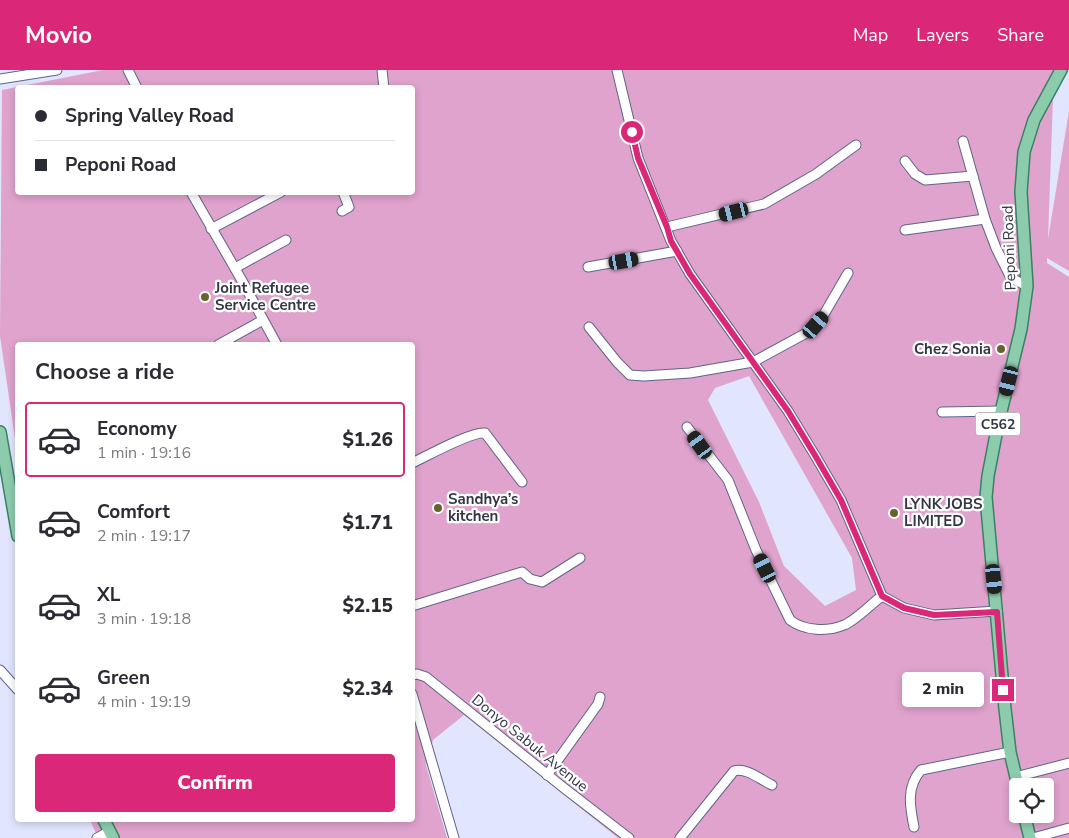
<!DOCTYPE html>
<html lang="en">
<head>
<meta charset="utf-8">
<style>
  body { margin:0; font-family:"Nunito Sans",sans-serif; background:#f2f2f3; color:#2b2b33; height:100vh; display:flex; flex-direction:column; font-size:19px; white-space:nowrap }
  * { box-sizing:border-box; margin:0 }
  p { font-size:16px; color:#7c7c81 }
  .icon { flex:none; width:28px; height:28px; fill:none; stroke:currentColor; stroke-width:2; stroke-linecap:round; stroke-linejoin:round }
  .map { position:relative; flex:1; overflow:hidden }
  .sheet { position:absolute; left:15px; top:272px; width:400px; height:480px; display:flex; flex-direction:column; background:#fff; border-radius:5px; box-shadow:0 2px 8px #0003 }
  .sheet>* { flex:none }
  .top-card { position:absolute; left:15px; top:15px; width:400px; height:110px; border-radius:5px; box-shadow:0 2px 8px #0003; display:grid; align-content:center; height:110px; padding:0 20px; background:#fff }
  .fabs { position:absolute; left:1009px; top:708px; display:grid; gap:10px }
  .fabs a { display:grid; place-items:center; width:45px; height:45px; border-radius:5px; background:#fff; box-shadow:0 2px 8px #0003; font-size:25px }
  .end { position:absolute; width:22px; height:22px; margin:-11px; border:6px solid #db2777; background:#fff; box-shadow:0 0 0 2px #fff }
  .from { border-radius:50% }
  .bubble { position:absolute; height:35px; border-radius:5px; background:#fff; box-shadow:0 2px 8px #0003; font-size:16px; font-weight:800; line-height:35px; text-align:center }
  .car { position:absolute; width:15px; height:30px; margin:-15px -8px; border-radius:6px; box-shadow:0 0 4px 1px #0007; background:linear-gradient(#222 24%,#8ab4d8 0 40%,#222 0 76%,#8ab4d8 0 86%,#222 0) }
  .top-card b { display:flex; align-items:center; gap:18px; height:48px; font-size:19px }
  .top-card b+b { border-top:1px solid #e1e1e2 }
  .top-card i { width:12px; height:12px; background:#2b2b33 }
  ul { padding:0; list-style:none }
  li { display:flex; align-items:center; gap:15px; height:75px; margin:0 10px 8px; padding:0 10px; border:2px solid transparent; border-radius:5px }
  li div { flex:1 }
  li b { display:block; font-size:19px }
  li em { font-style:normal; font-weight:800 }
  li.selected { border-color:#db2777 }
  li>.icon { width:45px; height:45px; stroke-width:1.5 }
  h2 { padding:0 20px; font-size:22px; line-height:60px }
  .cta { display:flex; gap:10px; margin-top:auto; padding:10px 20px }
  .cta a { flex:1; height:58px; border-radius:5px; background:#db2777; color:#fff; font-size:20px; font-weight:800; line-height:58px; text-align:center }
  header { display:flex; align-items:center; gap:30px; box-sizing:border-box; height:70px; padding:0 25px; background:#db2777; color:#fff }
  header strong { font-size:24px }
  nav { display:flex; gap:28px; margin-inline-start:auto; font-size:18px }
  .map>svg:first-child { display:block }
  .green { fill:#e0a3cd; fill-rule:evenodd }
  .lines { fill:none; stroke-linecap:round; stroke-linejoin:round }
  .minor-casing { stroke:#5f6488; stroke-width:11 }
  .major-casing { stroke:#3b8165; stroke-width:14 }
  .minor { stroke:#fff; stroke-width:9 }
  .major { stroke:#8cccad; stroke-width:11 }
  .route { stroke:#db2777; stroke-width:6 }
  .poi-dot { fill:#6b612e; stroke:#fff; stroke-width:2 }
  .labels { text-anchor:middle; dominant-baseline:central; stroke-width:4.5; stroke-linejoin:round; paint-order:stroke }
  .shield { fill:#fff; stroke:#71727e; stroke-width:1 }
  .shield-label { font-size:14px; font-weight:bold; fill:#343646 }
  .street-label { font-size:15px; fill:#343646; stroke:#fff }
  .poi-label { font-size:15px; font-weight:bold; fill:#343646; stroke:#fff; text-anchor:start }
</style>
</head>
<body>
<header>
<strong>Movio</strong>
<nav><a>Map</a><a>Layers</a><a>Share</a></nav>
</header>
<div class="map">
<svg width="1069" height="768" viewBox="0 0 1069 768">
  <rect width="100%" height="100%" fill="#e1e5fe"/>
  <path class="green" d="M103,0H1054L1048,169L1069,41V201L1047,188V193L1069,207V768H618L464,645L433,670L426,695L447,768H98L90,750H412V275H18L17,382L0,266L2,20ZM18,18H412V122H18ZM749,306L852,488L856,520L825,536L784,496L759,432L708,330L715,318ZM1018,716H1045V744H1018Z"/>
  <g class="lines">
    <g class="minor-casing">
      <g id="minor">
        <polyline points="128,0 137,18"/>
        <polyline points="382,0 384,18"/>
        <polyline points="617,0 638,88 671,171 690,204 788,341 816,387 841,430 882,526 904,538 934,545 997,541"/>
        <polyline points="0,9 57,0"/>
        <polyline points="963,71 985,149 996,178 1011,208 1027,216"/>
        <polyline points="905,91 915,104 925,110 973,106"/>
        <polyline points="191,122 241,209 277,275"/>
        <polyline points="342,141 349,137 343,122"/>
        <polyline points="667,157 764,134 816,104 856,75"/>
        <polyline points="211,159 281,122"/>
        <polyline points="905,160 985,149"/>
        <polyline points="588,197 677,181"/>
        <polyline points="235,198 286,170"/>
        <polyline points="589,257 617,292 630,305 644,306 690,303 753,292 810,261 823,246 848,203"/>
        <polyline points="218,275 263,250"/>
        <polyline points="942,342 1001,341"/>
        <path d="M687,357L728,410L756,480L790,550C804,561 828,562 844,555C856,550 871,534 882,526"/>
        <path d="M412,393C427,386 472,361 485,363L522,412"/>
        <polyline points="412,536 522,502 530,509 542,512 580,488"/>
        <polyline points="0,600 18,620"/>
        <polyline points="412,605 417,604 426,607 564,718 629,768"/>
        <polyline points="412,624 454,768"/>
        <polyline points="547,705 598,634 600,627"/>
        <polyline points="1016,707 1069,693"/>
        <path d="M914,757C910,737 906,717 921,700L1010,682"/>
        <polyline points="97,768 110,761"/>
        <path d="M680,768L734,701C746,697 761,710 772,715"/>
        <polyline points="1033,768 1069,758"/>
      </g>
    </g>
    <g class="major-casing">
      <g id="major">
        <polyline points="0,362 18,466"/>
        <polyline points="1018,716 1010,682 1005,639 986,427 988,406 998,354 1021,259 1027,216 1021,122 1024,82 1034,50 1061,0"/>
        <polyline points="1024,744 1030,768"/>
        <polyline points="104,750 113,768"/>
      </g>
    </g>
    <use href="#minor" class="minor"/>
    <use href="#major" class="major"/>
  </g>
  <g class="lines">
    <polyline class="route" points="632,62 638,88 667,157 671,171 690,204 788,341 816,387 841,430 882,526 904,538 934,545 997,542 1003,620"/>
  </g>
  <g class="poi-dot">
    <circle cx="205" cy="227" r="5"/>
    <circle cx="1001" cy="279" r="5"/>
    <circle cx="438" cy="438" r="5"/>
    <circle cx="894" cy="443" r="5"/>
  </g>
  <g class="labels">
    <rect class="shield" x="975.5" y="342.5" width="45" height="23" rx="4"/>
    <g class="shield-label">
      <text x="998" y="354">C562</text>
    </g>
    <g class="street-label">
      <text transform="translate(1009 178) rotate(-92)">Peponi Road</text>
      <text transform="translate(530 673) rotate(39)">Donyo Sabuk Avenue</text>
    </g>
    <g class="poi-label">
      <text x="215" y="218">Joint Refugee<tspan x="215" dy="17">Service Centre</tspan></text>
      <text x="991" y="279" text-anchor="end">Chez Sonia</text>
      <text x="448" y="429">Sandhya’s<tspan x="448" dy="17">kitchen</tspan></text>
      <text x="904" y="434">LYNK JOBS<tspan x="904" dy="17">LIMITED</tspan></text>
    </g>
  </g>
</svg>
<div class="fabs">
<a><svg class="icon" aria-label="locate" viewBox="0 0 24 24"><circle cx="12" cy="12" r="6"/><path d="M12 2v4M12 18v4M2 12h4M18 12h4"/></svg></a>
</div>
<i class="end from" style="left:632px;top:62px"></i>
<i class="end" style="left:1003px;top:620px"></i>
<div class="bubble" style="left:902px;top:602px;width:82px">2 min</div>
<i class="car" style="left:734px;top:142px;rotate:256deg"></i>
<i class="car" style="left:624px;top:191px;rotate:80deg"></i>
<i class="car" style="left:816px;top:255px;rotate:41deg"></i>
<i class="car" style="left:1009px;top:311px;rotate:194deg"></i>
<i class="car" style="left:700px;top:375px;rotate:324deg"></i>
<i class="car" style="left:765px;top:498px;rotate:334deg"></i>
<i class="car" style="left:994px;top:509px;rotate:174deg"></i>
<div class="top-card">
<b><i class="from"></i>Spring Valley Road</b>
<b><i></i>Peponi Road</b>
</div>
<section class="sheet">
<h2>Choose a ride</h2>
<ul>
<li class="selected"><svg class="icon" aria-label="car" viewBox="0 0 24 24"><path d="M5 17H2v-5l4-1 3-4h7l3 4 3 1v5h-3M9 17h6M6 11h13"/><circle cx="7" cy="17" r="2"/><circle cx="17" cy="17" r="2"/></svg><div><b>Economy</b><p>1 min · 19:16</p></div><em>$1.26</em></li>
<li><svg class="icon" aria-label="car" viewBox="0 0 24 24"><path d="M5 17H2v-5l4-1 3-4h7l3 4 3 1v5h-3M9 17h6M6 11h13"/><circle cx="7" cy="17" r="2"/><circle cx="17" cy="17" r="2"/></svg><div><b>Comfort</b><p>2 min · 19:17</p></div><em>$1.71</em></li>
<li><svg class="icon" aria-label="car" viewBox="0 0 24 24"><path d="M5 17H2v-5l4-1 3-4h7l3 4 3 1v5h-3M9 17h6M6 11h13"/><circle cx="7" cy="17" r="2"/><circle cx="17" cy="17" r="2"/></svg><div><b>XL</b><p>3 min · 19:18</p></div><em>$2.15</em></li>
<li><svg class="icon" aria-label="car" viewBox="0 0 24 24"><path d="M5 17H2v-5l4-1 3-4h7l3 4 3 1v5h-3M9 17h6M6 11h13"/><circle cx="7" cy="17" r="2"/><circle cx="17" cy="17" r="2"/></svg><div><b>Green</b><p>4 min · 19:19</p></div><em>$2.34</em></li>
</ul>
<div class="cta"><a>Confirm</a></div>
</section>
</div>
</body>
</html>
